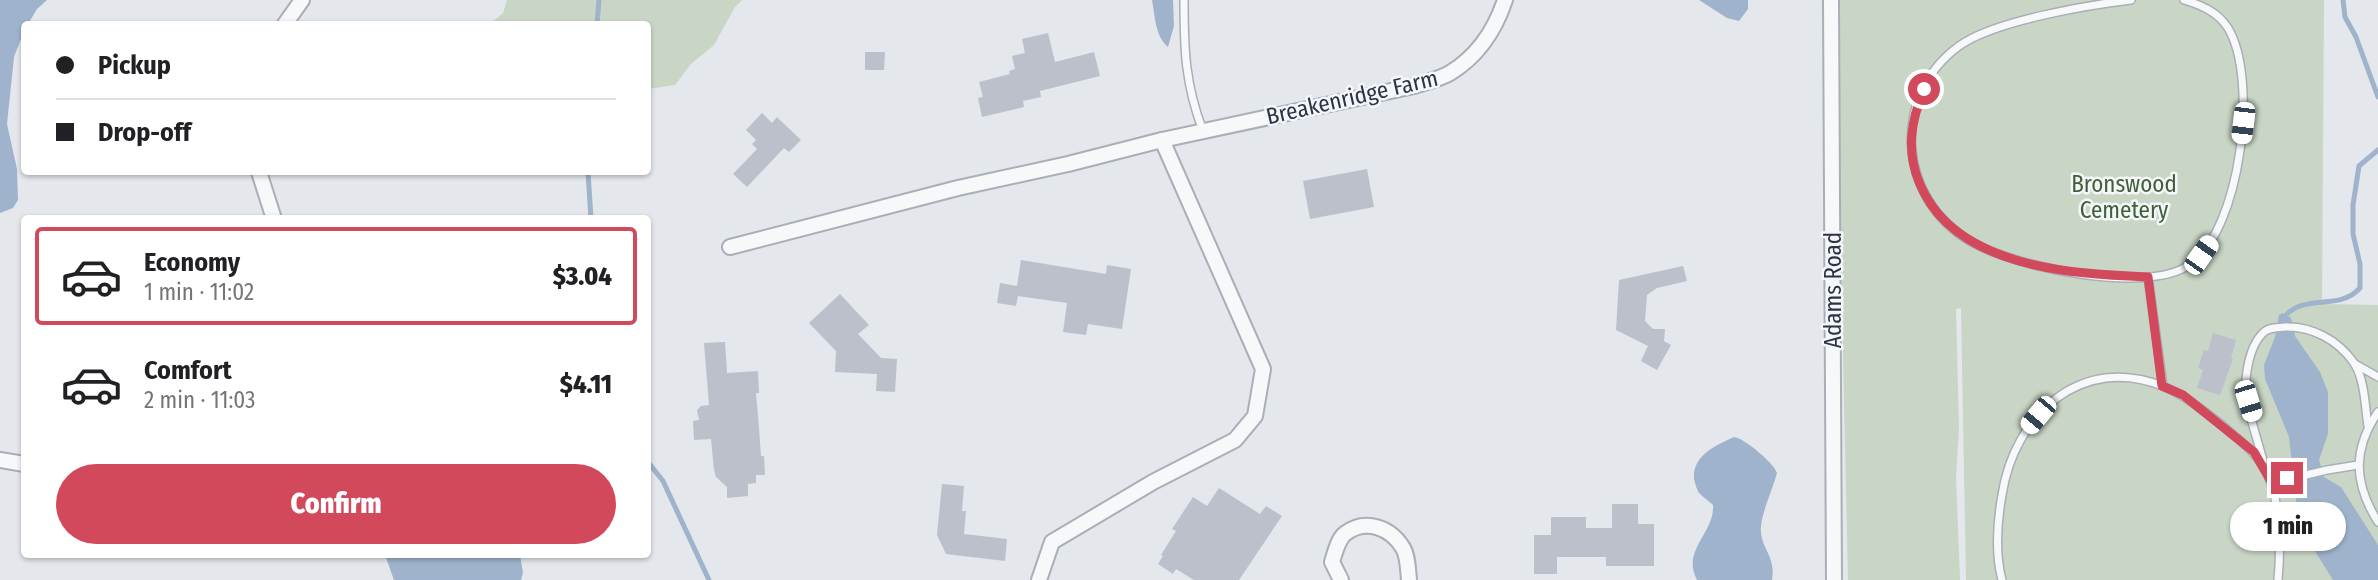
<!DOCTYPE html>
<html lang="en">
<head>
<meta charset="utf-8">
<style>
  body { margin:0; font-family:"Fira Sans Condensed",sans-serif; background:#f2f2f2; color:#202124; height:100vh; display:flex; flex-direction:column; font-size:26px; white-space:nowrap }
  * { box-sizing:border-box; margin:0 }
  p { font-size:23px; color:#757577 }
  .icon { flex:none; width:38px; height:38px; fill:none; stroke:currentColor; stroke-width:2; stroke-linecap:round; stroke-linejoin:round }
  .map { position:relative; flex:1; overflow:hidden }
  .sheet { position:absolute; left:21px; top:215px; width:630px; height:343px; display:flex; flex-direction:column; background:#fff; border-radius:7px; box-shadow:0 2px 5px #0004 }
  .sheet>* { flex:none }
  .banner { position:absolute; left:21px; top:21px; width:630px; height:154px; border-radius:7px; box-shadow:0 2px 5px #0004; display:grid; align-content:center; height:154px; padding:0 35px; background:#fff }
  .end { position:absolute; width:32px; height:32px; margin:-16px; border:9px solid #d1495b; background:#fff; box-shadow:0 0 0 4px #fff }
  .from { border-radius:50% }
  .bubble { position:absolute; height:49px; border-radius:24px; background:#fff; box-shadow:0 2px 5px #0004; font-size:23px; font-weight:800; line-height:49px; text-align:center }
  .car { position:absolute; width:21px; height:42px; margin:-21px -10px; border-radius:9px; box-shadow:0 0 5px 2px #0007; background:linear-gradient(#fff 24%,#345 0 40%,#fff 0 76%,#345 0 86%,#fff 0) }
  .banner b { display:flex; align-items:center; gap:24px; height:66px; font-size:26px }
  .banner b+b { border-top:2px solid #e0e0e0 }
  .banner i { width:18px; height:18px; background:#202124 }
  ul { padding:12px 0 0; list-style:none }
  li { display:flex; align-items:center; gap:21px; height:98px; margin:0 14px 10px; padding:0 21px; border:4px solid transparent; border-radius:7px }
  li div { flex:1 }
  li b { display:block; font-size:26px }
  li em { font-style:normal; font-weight:800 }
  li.selected { border-color:#d1495b }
  li>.icon { width:63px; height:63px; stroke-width:1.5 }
  .cta { display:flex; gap:14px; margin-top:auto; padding:14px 35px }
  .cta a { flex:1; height:80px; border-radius:42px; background:#d1495b; color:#fff; font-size:28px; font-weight:800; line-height:80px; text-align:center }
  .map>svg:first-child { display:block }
  .green { fill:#c9d6c5 }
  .water { fill:#9fb4cc }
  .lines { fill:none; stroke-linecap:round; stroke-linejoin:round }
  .stream { stroke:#9fb4cc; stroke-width:5 }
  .building { fill:#bbc0ca }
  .lane-casing { stroke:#a9aeb7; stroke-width:10 }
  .street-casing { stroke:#a9aeb7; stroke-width:18 }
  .lane { stroke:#f7f8fa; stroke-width:7 }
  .street { stroke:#f7f8fa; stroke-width:14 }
  .route { stroke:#d1495b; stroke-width:9 }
  .labels { text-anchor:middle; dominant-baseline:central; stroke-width:5; stroke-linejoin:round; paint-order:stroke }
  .street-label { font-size:23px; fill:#2b3445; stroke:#f4f6f9 }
  .park-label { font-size:23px; fill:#3f6138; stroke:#f4f6f9 }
</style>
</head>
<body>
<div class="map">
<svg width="2378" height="580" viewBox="0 0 2378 580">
  <rect width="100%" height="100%" fill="#e4e7ec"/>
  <g class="green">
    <polygon points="507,0 742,0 735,7 714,45 691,64 675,85 648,89 648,24 490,24 503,13"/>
    <polygon points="1839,0 2324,0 2322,304 2378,305 2378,580 1966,580 1961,308 1956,309 1959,428 1956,477 1960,580 1848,580 1842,309 1839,308"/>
  </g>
  <g class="water">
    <polygon points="0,0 47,0 37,9 28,24 24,24 24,31 14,57 7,124 17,169 18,200 13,208 0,213"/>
    <path d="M1152,0H1173L1174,26L1168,47C1155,36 1155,16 1152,0Z"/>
    <polygon points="1699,0 1748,0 1748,9 1739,21 1727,18"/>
    <polygon points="2283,313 2291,318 2295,336 2320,372 2328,392 2328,434 2319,460 2324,477 2341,487 2378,545 2378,580 2333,580 2306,537 2298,519 2289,437 2265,379 2264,365 2275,337 2279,315"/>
    <path d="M1734,437C1744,438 1774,463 1777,473C1773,489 1759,518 1761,532C1762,549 1776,557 1772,580H1697C1681,550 1715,533 1713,505C1709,501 1704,498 1700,494C1697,491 1695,483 1694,479C1692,456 1716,445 1734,437Z"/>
    <polygon points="385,555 520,555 523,573 521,580 394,580"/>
  </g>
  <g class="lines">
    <g class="stream">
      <polyline points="2343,0 2345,17 2356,37 2378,97"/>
      <polyline points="597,24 599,0"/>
      <polyline points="588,172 591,219"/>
      <path d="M2287,314C2308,294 2339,311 2360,288V264L2353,234V205L2359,166L2378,150"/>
      <polyline points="648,462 663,481 709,580"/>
    </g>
  </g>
  <g class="building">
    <polygon points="1048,33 1055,62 1094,52 1100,76 1040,91 1041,97 1023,101 1024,107 982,117 978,98 983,97 979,82 1010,74 1009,71 1015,69 1012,56 1025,53 1022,39"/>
    <polygon points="865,52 885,52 884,70 865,70"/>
    <polygon points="762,113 772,123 777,117 801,140 789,152 784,148 747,187 733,174 757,149 752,144 756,140 746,130"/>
    <polygon points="1367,169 1374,207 1310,219 1303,181"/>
    <polygon points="1021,260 1106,274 1107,265 1131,269 1122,329 1088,324 1086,335 1063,332 1067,303 1018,296 1016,306 997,303 1000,283 1017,286"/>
    <polygon points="1683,266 1687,281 1657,288 1647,295 1645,321 1653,329 1665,329 1664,341 1671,345 1657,370 1641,361 1648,346 1616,330 1619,280"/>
    <polygon points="840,294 869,325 858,334 881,358 897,359 895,392 876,391 877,374 835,372 836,351 809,323"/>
    <polygon points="2213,333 2236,340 2231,358 2233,359 2220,395 2197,388 2203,370 2198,368 2204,350 2208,351"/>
    <polygon points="725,342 727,373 758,371 759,393 756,393 759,428 761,456 764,456 765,475 756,475 756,483 748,484 748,496 727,498 727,487 716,477 714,470 711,439 694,440 693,421 699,420 697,410 701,406 709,405 704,343"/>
    <polygon points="942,484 964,486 962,511 966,511 964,534 1007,539 1005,561 946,554 937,535"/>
    <polygon points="1219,488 1260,514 1266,506 1282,516 1239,580 1194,580 1176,569 1173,574 1158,564 1163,556 1161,555 1176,531 1172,529 1193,497 1207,506"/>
    <polygon points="1612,504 1638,504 1638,524 1654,524 1654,566 1606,566 1606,557 1557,557 1557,574 1534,574 1534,535 1551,535 1551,517 1586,517 1586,528 1612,528"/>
  </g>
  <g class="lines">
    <g class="lane-casing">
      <g id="lane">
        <path d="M1184,0C1184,49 1185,84 1203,131"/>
        <path d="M2131,0C2088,5 1993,21 1959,46C1890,96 1898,199 1970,241C2014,267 2146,295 2189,265C2241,231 2259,79 2228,28C2218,12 2201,5 2184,0"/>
        <polyline points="2148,277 2163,386"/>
        <polyline points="2355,364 2378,377"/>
        <path d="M2378,412C2352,450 2354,484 2378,522"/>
        <path d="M2263,461C2256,432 2242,401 2247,371C2249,358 2254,341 2264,332C2270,327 2277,328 2285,327C2312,326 2338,340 2354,363C2365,380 2365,407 2368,426"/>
        <polyline points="2272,483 2327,470 2358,465"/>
        <path d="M2002,580C1995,553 1997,523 2002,495C2014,416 2081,352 2165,387C2186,396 2204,411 2222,425C2236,438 2253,449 2263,466C2281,494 2281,547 2278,580"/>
      </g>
    </g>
    <g class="street-casing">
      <g id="street">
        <polyline points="1831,0 1834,580"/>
        <polyline points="285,24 302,0"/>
        <polyline points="259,172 274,219"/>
        <path d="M730,247L958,188L1068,164L1162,140L1414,86C1426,82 1440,79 1450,73C1478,56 1495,30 1505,0"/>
        <polyline points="0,460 24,464"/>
        <polyline points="1039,580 1052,542 1153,482 1235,440 1255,416 1263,369 1162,140"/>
        <path d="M1341,580L1332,562C1335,553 1338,538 1346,533C1366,518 1391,528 1403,548C1408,556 1408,570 1409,580"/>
      </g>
    </g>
    <use href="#lane" class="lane"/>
    <use href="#street" class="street"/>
  </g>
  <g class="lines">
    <path class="route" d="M1924,89C1911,121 1906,150 1919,182C1953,267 2069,274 2148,277L2162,386L2183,395L2254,452L2272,483L2287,478"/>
  </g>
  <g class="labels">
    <g class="street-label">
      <text transform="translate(1352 97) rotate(-13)">Breakenridge Farm</text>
      <text transform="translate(1833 290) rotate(-90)">Adams Road</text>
    </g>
    <g class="park-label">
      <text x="2124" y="184">Bronswood<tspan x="2124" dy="26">Cemetery</tspan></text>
    </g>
  </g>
</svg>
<i class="end from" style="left:1924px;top:89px"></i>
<i class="end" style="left:2287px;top:478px"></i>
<div class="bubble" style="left:2230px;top:502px;width:116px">1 min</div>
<i class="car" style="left:2243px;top:123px;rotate:187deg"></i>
<i class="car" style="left:2201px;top:255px;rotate:35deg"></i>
<i class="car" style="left:2248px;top:401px;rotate:163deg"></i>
<i class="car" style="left:2038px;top:415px;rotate:220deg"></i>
<div class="banner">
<b><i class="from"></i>Pickup</b>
<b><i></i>Drop-off</b>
</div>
<section class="sheet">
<ul>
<li class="selected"><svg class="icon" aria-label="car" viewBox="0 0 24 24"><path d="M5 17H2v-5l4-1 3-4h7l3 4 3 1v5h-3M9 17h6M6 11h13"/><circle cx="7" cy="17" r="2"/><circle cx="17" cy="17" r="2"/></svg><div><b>Economy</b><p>1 min · 11:02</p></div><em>$3.04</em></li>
<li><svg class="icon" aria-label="car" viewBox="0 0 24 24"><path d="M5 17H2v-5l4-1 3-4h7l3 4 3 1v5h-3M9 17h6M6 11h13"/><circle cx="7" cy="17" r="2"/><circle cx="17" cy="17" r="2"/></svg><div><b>Comfort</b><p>2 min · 11:03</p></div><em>$4.11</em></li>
</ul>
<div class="cta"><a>Confirm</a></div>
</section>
</div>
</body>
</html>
